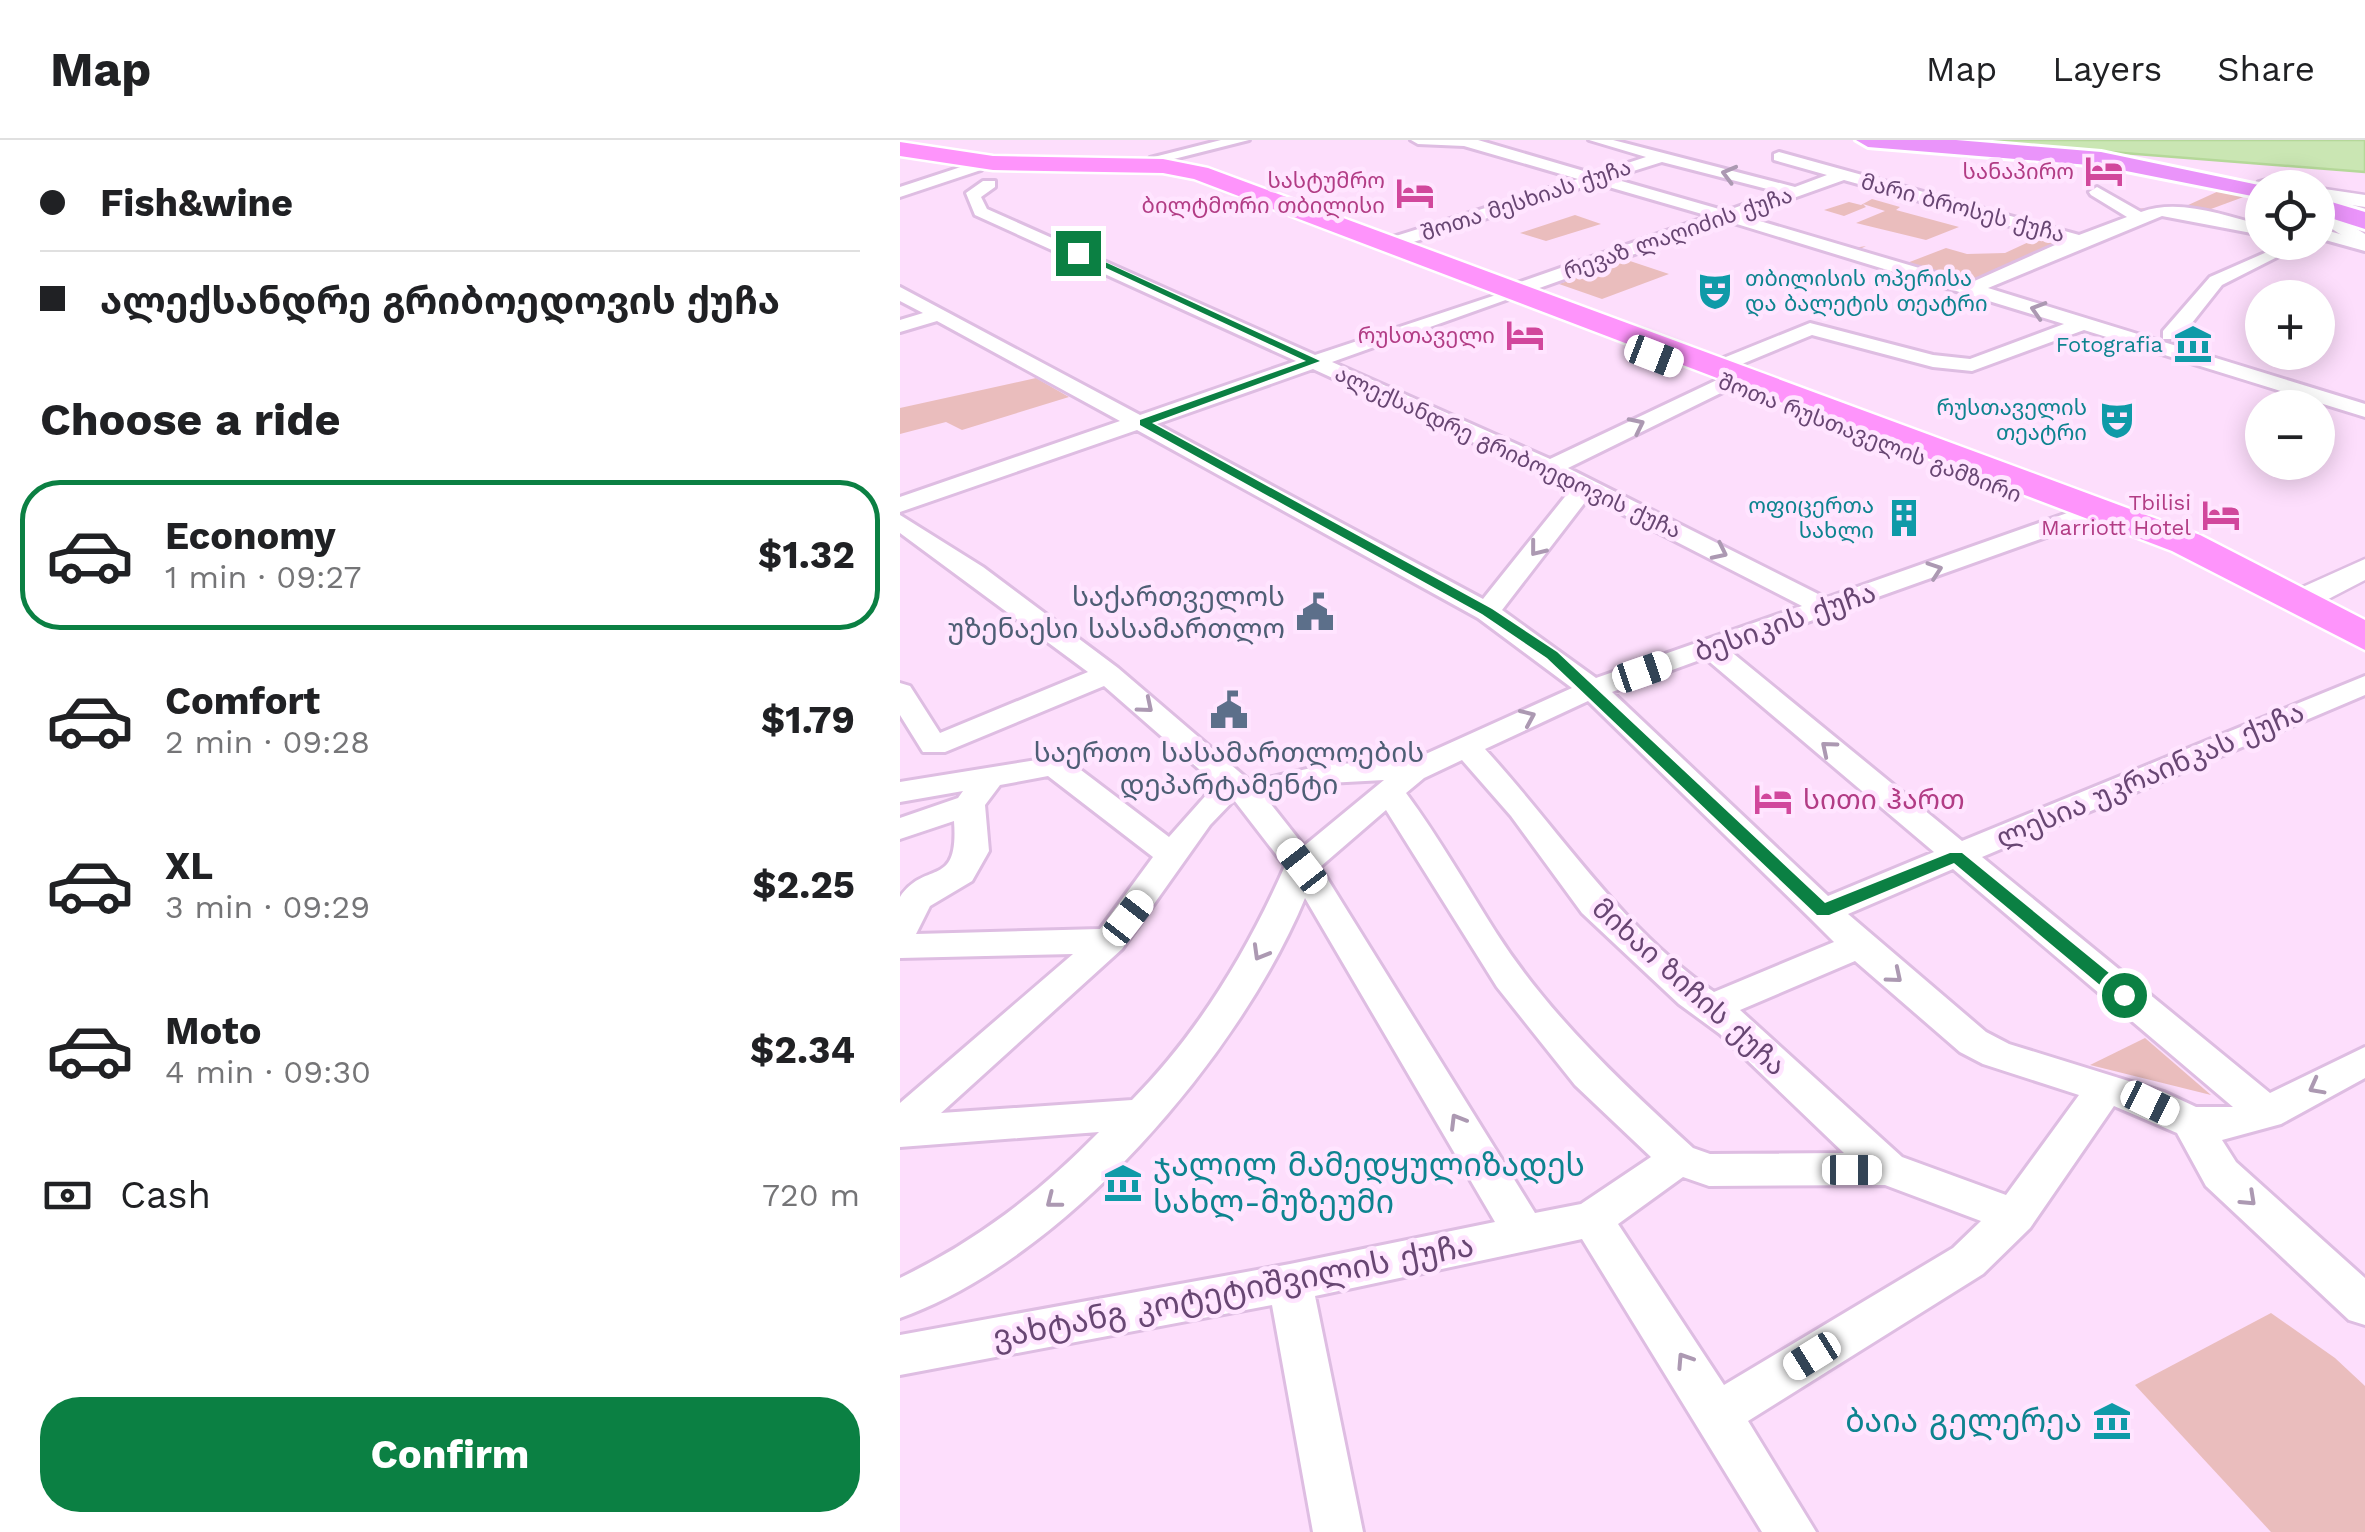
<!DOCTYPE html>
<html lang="en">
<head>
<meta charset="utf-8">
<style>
  body { margin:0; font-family:"Work Sans","Noto Sans Georgian",sans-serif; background:#f2f2f2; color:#202124; height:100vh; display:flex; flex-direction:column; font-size:38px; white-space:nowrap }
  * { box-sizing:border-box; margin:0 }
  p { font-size:32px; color:#757577 }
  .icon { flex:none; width:55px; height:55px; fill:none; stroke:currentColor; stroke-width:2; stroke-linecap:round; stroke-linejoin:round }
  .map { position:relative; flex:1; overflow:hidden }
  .sheet { display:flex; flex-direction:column; background:#fff; width:900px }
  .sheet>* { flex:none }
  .hud { display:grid; align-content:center; height:220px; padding:0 40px; background:#fff }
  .tools { position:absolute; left:1345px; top:30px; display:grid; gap:20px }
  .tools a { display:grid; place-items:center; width:90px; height:90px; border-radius:50%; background:#fff; box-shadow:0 5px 25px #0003; font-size:50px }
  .end { position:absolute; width:45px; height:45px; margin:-22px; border:12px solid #0b8043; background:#fff; box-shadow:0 0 0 5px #fff }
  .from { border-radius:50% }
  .car { position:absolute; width:30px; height:60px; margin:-30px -15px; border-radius:12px; box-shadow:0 0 8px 2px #0007; background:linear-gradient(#fff 24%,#345 0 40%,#fff 0 76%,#345 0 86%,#fff 0) }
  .hud b { display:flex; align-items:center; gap:35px; height:95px; font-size:38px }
  .hud b+b { border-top:2px solid #e0e0e0 }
  .hud i { width:25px; height:25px; background:#202124 }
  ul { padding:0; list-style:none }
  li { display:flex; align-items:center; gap:30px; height:150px; margin:0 20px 15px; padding:0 20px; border:5px solid transparent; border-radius:40px }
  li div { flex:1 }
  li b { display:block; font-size:38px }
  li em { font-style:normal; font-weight:700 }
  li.on { border-color:#0b8043 }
  li>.icon { width:90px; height:90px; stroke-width:1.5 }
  h2 { padding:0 40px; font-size:45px; line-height:120px }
  .pay { display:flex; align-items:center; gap:25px; height:110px; padding:0 40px; font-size:38px }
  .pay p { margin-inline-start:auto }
  .action { display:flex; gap:20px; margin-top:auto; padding:20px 40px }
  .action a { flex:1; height:115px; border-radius:40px; background:#0b8043; color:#fff; font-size:40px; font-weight:700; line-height:115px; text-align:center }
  header { display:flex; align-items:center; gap:60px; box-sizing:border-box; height:140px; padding:0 50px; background:#fff; border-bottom:2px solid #e0e0e0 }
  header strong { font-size:48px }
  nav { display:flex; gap:55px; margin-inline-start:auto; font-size:35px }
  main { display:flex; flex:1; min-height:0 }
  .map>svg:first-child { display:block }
  .green { fill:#eabdbd }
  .water { fill:#cae6b3; stroke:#b5d899; stroke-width:2.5 }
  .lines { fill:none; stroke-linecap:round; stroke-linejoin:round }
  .minor-casing { stroke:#debde2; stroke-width:6 }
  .tertiary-casing { stroke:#debde2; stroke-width:5 }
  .primary-casing { stroke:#fff; stroke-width:5 }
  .trunk-casing { stroke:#fff; stroke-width:6 }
  .minor { fill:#fff; fill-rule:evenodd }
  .tertiary { fill:#fff; fill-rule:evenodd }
  .primary { fill:#fe94fb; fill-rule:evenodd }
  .trunk { fill:#ea94fa; fill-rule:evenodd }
  .oneway { stroke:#ac99b2 }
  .route { fill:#0b8043 }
  .labels { text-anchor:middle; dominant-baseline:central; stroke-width:9; stroke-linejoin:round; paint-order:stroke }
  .far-hotel-label { font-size:22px; fill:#b23c85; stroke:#ffe5ff; text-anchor:end }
  .far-street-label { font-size:22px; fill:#684673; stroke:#ffe5ff }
  .far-culture-label { font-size:22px; fill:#0d838f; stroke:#ffe5ff; text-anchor:end }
  .service-label { font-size:28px; fill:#4e5e75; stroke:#ffe5ff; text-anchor:end }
  .street-label { font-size:28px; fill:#684673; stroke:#ffe5ff }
  .hotel-label { font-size:28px; fill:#b23c85; stroke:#ffe5ff; text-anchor:start }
  .near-culture-label { font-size:32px; fill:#0d838f; stroke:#ffe5ff; text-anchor:start }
  .near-street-label { font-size:32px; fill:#684673; stroke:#ffe5ff }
</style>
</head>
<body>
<header>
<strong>Map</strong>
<nav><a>Map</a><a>Layers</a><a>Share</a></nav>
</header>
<main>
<section class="sheet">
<div class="hud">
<b><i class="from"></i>Fish&amp;wine</b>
<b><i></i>ალექსანდრე გრიბოედოვის ქუჩა</b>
</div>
<h2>Choose a ride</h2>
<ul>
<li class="on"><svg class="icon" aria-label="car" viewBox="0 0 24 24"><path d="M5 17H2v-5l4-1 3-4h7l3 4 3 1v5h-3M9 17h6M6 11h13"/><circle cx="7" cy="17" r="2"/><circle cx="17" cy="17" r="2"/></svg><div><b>Economy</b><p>1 min · 09:27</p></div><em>$1.32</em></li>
<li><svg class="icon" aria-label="car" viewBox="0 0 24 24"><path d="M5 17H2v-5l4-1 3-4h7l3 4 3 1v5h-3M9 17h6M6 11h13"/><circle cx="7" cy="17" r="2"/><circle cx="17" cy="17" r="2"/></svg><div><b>Comfort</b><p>2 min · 09:28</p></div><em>$1.79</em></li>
<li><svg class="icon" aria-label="car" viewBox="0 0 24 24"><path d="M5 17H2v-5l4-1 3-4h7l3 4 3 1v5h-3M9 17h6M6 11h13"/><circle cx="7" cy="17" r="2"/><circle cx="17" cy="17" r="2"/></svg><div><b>XL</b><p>3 min · 09:29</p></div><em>$2.25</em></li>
<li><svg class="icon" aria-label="car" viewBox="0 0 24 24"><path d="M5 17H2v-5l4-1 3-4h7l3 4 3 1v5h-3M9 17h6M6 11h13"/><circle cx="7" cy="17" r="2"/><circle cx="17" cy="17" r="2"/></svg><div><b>Moto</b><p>4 min · 09:30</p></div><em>$2.34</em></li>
</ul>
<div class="pay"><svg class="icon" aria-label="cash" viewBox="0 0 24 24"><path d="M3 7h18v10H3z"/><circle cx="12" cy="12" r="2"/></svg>Cash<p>720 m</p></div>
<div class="action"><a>Confirm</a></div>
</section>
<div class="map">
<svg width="1465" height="1392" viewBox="0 0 1465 1392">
  <rect width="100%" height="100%" fill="#fddefc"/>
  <g class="green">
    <path d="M994,4L1185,19L1357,52L1311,69L1362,83V88L1287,71L1240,75L1232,69L1286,66L1321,50L1187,22L1168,30C1111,9 1055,19 997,10Z"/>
    <polygon points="972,59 1000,67 996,70 1059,87 1026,100 956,83 985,71 963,64 966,67 944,76 924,70 949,62 961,65"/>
    <polygon points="675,75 701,84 646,101 620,93"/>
    <polygon points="1130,90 1169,101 1068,143 954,108 966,106 960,109 1007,123 1046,108 1067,114 1105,113 1133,100 1116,95"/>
    <polygon points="727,120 769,134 702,159 659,144"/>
    <polygon points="136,238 169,257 62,290 46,282 0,294 0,268"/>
    <polygon points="1245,898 1311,955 1190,925"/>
    <polygon points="1371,1173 1435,1218 1465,1246 1465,1392 1371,1392 1235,1245"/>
  </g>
  <polygon class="water" points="1059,0 1465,0 1465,32"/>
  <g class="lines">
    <g class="minor-casing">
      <g id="minor">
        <polygon points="321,0 349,0 258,23 250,18"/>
        <path d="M511,0H578L694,34L746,17L689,0H713L895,47L927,35L874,20V14L879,12L1179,95L1227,77L1191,55L1189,52L1197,47L1241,72C1280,58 1324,76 1362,85V95L1262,76L1088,148L1465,264V277L1184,190L1072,231L1033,227L912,195L825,231H811V223L910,183L1033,215L1070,219L1164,184L827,81L432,222L650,319L819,239H833V247L668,328L926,458L1170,372H1188L1191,377L1188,382L829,510L1062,701L1465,536V555L1082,717L1370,953L1465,907V938L1381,984L1322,1000L1336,1022L1465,1138V1185L1449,1180L1306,1046L1277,993L1214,966L1130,1088L1083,1134L848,1281L916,1392H862L682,1099L415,1156L463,1392H413L372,1165L0,1235V1195L390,1124L595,1082L405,758C339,917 165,1119 0,1178V1138C77,1101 139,1053 199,992L0,1007V963L173,814L0,818V757C26,719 59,750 54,681L0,699V678L58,658L63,651L0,662V642L149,618L173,624L269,697L316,644L204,546L45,612H23L0,575V543L10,546L40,593L188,532L0,393V375L83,427L218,528L351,642L428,624L508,622L672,548L578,478L237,290L0,372V357L220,281L37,181L0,192V180L23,173L0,161V147L240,275L396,221L75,75L66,53L83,41H95V47L81,57L87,69L415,215L605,152L606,147L809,76L695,43L495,108H483V100L678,39L564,6L518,4ZM762,22L879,52L826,71L711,38ZM944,40L1164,101L1070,143L843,76ZM413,229L672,348L583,459L257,284ZM689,357L902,466L696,538L602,470ZM805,518L1034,712L928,756L712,552ZM688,561L911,779L934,802L814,852C721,788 660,691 585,609ZM562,620L611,676L682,773L779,864L820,894L944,1013L810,1014L793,1008C722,943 650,876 597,794C567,747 540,699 506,653L524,638ZM148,636L253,717L200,789L16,794L30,766L72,741L89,711L85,665L100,645ZM484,640L404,706L366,658L428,643ZM334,660L385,726C347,812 299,892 232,960L41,973L222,809L310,685ZM486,670L597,847L675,945L751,1017L681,1064L635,1073L420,727ZM1053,729L1333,967H1296L1264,952L1109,904L1086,892L948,774ZM955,821L1060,912L1083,924L1179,955L1106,1055L1002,1017L840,870ZM783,1037L809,1046L985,1045L1081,1081L1053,1108L824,1245L718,1084Z"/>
        <polygon points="76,22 84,27 81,30 0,57 0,47"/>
        <polygon points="1418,88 1465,101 1465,111 1418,98"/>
        <polygon points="1370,102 1388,102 1389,111 1322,145 1284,193 1277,199 1263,199 1263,191 1310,137 1367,112"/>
      </g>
    </g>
    <g class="tertiary-casing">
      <g id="tertiary">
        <polygon points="1365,40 1383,44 1385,48 1358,50 1358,42"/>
        <polygon points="1418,48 1465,55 1465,67 1418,60"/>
        <polygon points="1418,65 1465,94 1465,110 1418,80"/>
        <polygon points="1465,419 1465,440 1411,468 1387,468 1383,461 1387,454"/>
      </g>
    </g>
    <g class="primary-casing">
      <polygon id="primary" points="0,2 93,16 263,19 308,28 1300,395 1465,480 1465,510 1272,411 294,39 263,33 93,30 0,16"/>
    </g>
    <g class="trunk-casing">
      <g id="trunk">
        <polygon points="956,0 1056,0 1201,12 1373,48 1362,48 1362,58 1201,26 968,7"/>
        <polygon points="1418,58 1465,72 1465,89 1418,74"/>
      </g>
    </g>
    <use href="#minor" class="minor"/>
    <use href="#tertiary" class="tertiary"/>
    <use href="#primary" class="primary"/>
    <use href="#trunk" class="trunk"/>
  </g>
  <defs><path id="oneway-chevron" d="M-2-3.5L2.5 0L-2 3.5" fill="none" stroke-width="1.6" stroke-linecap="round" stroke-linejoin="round" transform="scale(2.5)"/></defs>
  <g class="oneway">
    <use href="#oneway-chevron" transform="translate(829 34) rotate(-165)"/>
    <use href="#oneway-chevron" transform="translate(1138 170) rotate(-163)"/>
    <use href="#oneway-chevron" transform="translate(737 285) rotate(-26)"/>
    <use href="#oneway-chevron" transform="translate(637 409) rotate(128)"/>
    <use href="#oneway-chevron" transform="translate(820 412) rotate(26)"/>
    <use href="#oneway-chevron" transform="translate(1035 430) rotate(-19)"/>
    <use href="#oneway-chevron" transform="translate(246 566) rotate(40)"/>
    <use href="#oneway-chevron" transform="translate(628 577) rotate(-24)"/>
    <use href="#oneway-chevron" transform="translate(928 608) rotate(-140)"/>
    <use href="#oneway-chevron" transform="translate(360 813) rotate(120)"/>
    <use href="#oneway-chevron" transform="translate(995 836) rotate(40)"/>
    <use href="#oneway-chevron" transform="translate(1416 947) rotate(152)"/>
    <use href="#oneway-chevron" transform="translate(557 981) rotate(-121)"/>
    <use href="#oneway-chevron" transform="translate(1349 1059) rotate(43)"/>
    <use href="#oneway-chevron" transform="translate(153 1061) rotate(142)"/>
    <use href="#oneway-chevron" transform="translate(784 1220) rotate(-123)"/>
  </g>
  <polygon class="route" points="181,111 420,221 252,283 592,469 657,512 925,763 1050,713 1062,713 1231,851 1231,860 1218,860 1054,723 929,775 917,775 647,518 582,474 240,285 240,280 406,221 174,113"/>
  <defs>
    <g id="hotel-bare" transform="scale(3)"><path d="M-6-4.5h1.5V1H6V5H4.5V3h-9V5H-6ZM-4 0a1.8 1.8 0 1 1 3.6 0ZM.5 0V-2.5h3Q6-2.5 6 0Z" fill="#d1479c" stroke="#ffe5ff" stroke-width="2.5" paint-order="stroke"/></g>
    <g id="theatre-bare" transform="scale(3)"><path d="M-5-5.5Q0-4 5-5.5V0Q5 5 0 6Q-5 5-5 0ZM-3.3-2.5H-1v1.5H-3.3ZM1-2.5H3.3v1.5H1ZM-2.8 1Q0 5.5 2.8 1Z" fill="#0f9aa8" stroke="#ffe5ff" stroke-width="2.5" paint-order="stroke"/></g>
    <g id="museum-bare" transform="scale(3)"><path d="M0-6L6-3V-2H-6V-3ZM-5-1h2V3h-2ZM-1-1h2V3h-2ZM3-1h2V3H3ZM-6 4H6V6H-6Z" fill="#0f9aa8" stroke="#ffe5ff" stroke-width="2.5" paint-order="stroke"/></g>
    <g id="building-bare" transform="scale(3)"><path d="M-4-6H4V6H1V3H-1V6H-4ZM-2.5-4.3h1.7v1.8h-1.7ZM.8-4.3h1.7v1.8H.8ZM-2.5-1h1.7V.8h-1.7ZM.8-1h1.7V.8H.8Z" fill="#0f9aa8" stroke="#ffe5ff" stroke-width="2.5" paint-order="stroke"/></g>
    <g id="civic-bare" transform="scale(3)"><path d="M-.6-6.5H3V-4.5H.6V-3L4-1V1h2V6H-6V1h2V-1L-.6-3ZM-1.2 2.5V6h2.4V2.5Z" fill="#5c6f8a" stroke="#ffe5ff" stroke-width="2.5" paint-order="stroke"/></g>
  </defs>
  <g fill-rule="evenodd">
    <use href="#hotel-bare" x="1204" y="31"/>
    <use href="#hotel-bare" x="515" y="53"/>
    <use href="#theatre-bare" x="815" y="151"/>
    <use href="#hotel-bare" x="625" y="195"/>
    <use href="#museum-bare" x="1293" y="204"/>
    <use href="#theatre-bare" x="1217" y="280"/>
    <use href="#hotel-bare" x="1321" y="375"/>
    <use href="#building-bare" x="1004" y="378"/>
    <use href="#civic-bare" x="415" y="472"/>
    <use href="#civic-bare" x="329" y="570"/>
    <use href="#hotel-bare" x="873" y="659"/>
    <use href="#museum-bare" x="223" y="1043"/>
    <use href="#museum-bare" x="1212" y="1281"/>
  </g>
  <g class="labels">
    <g class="far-hotel-label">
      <text x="1174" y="31">სანაპირო</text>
      <text x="485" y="40">სასტუმრო<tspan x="485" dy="25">ბილტმორი თბილისი</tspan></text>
      <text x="595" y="195">რუსთაველი</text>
      <text x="1291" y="362">Tbilisi<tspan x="1291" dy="25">Marriott Hotel</tspan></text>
    </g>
    <g class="far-street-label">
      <text transform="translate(626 60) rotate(-18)">შოთა მესხიას ქუჩა</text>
      <text transform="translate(1063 68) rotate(15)">მარი ბროსეს ქუჩა</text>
      <text transform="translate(778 93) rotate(-19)">რევაზ ლაღიძის ქუჩა</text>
      <text transform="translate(970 298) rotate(21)">შოთა რუსთაველის გამზირი</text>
      <text transform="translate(608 312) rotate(25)">ალექსანდრე გრიბოედოვის ქუჩა</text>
    </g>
    <g class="far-culture-label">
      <text x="845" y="138" text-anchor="start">თბილისის ოპერისა<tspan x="845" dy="25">და ბალეტის თეატრი</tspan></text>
      <text x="1263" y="204">Fotografia</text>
      <text x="1187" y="267">რუსთაველის<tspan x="1187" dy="25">თეატრი</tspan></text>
      <text x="974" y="365">ოფიცერთა<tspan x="974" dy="25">სახლი</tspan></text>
    </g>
    <g class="service-label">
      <text x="385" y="456">საქართველოს<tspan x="385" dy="32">უზენაესი სასამართლო</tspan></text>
      <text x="329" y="612" text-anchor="middle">საერთო სასამართლოების<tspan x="329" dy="32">დეპარტამენტი</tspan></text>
    </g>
    <g class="street-label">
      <text transform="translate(885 482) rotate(-19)">ბესიკის ქუჩა</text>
      <text transform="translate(1250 635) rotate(-23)">ლესია უკრაინკას ქუჩა</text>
      <text transform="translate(789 847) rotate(42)">მიხაი ზიჩის ქუჩა</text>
    </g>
    <g class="hotel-label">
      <text x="903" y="659">სითი ჰართ</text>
    </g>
    <g class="near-culture-label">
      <text x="253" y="1025">ჯალილ მამედყულიზადეს<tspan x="253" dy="37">სახლ-მუზეუმი</tspan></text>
      <text x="1182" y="1281" text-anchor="end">ბაია გელერეა</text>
    </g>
    <g class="near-street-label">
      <text transform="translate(333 1151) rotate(-11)">ვახტანგ კოტეტიშვილის ქუჩა</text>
    </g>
  </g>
</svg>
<div class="tools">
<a><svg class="icon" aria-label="locate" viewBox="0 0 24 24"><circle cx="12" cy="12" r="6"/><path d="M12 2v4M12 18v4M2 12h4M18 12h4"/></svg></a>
<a>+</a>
<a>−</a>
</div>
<i class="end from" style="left:1224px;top:855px"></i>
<i class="end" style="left:178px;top:113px"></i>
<i class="car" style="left:754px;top:216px;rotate:111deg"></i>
<i class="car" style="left:742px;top:532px;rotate:71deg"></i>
<i class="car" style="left:402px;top:726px;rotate:322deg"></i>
<i class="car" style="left:228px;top:778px;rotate:38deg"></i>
<i class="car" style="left:1250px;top:963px;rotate:116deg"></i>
<i class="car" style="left:952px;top:1030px;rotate:90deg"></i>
<i class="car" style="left:912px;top:1216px;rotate:238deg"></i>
</div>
</main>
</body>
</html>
